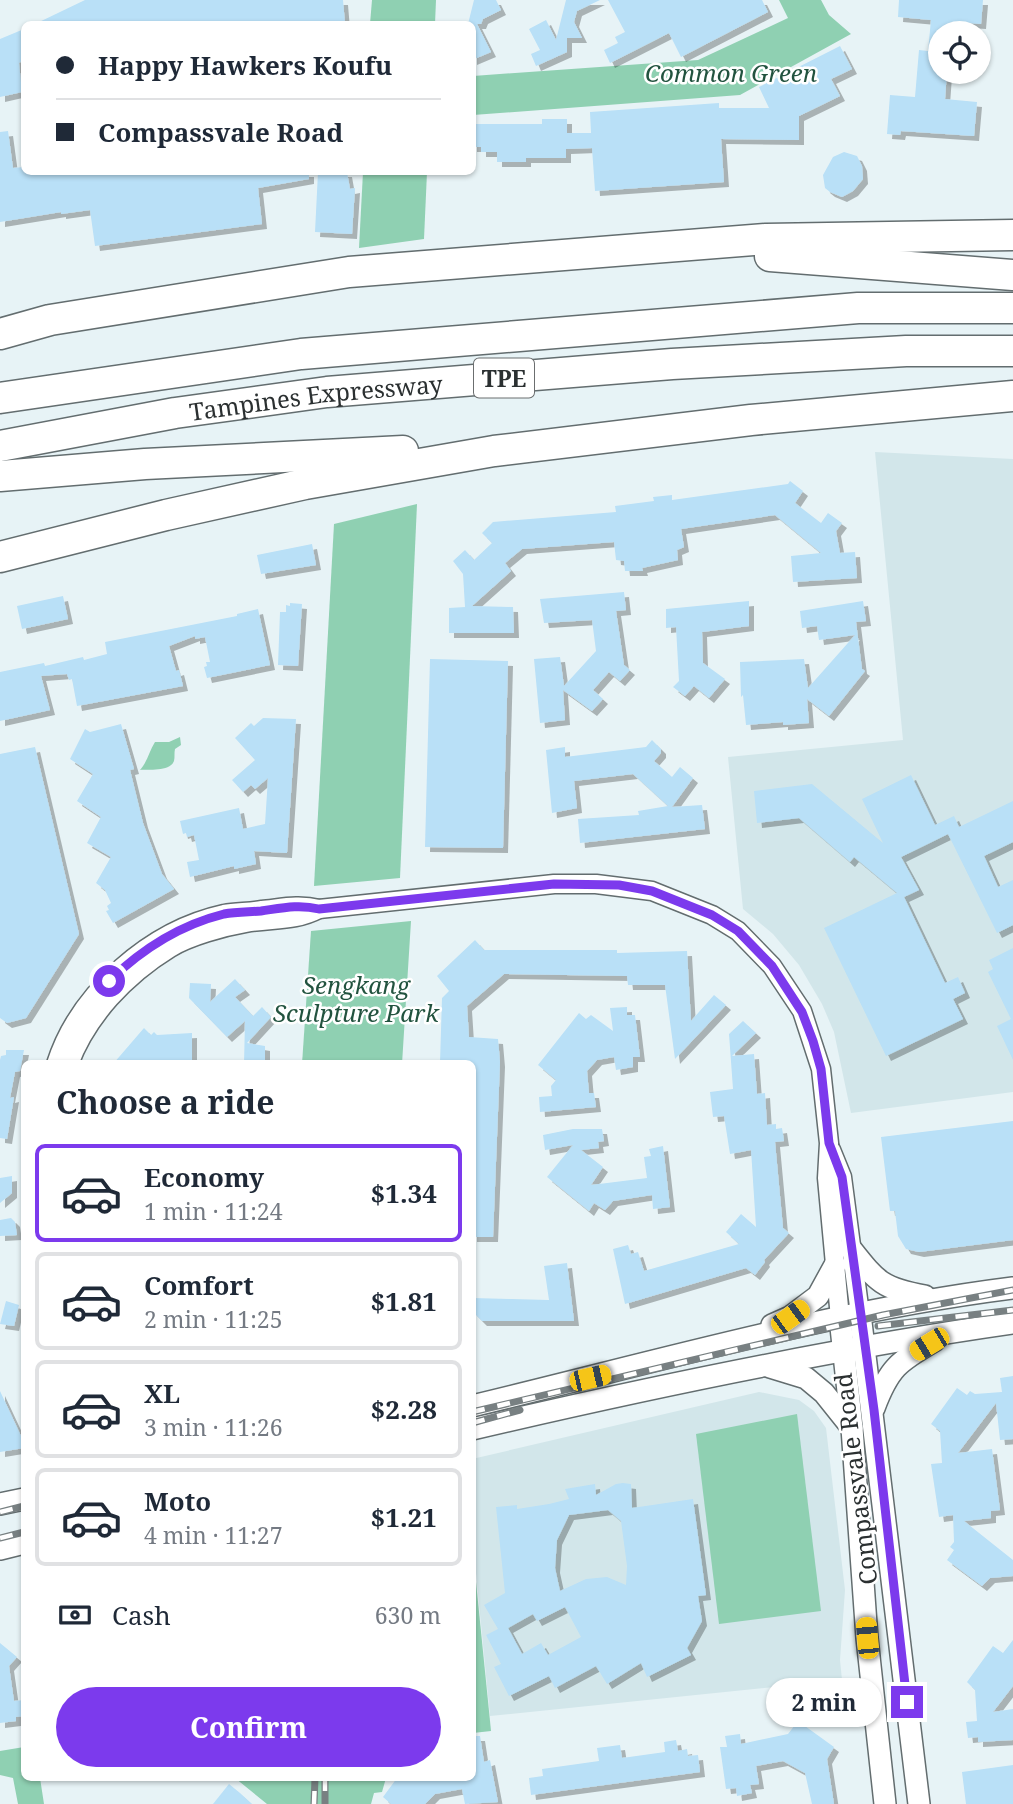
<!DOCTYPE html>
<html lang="en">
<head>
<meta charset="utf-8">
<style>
  body { margin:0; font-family:"Noto Serif",serif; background:#f6f6f7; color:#1f2937; height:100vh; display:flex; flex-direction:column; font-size:26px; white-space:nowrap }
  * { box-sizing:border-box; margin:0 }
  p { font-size:23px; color:#747a83 }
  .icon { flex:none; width:38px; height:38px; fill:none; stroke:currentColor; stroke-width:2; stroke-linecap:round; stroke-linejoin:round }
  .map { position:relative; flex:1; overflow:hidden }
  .side { position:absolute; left:21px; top:1060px; width:455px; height:721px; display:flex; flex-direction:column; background:#fff; border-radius:10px; box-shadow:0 2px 5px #0004 }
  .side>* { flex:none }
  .hud { position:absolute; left:21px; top:21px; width:455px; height:154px; border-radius:10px; box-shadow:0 2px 5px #0004; display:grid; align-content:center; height:154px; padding:0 35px; background:#fff }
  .controls { position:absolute; left:928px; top:21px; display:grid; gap:14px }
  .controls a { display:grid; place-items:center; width:63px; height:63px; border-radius:50%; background:#fff; box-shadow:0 2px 5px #0004; font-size:35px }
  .end { position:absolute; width:32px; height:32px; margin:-16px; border:9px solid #7c3aed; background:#fff; box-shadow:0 0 0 4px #fff }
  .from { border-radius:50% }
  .bubble { position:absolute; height:49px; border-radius:24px; background:#fff; box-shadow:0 2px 5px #0004; font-size:23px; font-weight:700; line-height:49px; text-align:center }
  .car { position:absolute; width:21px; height:42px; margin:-21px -10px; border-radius:9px; box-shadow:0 0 5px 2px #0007; background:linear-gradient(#f5c518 24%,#345 0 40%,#f5c518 0 76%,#345 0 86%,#f5c518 0) }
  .hud b { display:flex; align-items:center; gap:24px; height:66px; font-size:26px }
  .hud b+b { border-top:2px solid #e0e1e3 }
  .hud i { width:18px; height:18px; background:#1f2937 }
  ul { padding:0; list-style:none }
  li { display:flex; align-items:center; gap:21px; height:98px; margin:0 14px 10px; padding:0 21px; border:4px solid #e0e1e3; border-radius:10px }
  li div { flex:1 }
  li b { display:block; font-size:26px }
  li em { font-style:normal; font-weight:700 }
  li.on { border-color:#7c3aed }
  li>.icon { width:63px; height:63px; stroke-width:1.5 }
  h2 { padding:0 35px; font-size:32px; line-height:84px }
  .pay { display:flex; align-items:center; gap:18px; height:77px; padding:0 35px; font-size:26px }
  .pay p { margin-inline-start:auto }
  .button { display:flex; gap:14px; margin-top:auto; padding:14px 35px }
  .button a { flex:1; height:80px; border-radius:42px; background:#7c3aed; color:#fff; font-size:28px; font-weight:700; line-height:80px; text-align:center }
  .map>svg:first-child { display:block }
  .built { fill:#d2e6ea }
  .green { fill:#8fd0b2 }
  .building { fill:#b9e0f7; fill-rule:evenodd; filter:url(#shadow) }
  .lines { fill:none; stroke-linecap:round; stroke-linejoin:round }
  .minor-casing { stroke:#636d6f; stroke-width:21 }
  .tertiary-casing { stroke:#636d6f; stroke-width:24 }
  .motorway-casing { stroke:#636d6f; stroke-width:33 }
  .minor { stroke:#fff; stroke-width:18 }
  .tertiary { stroke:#fff; stroke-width:21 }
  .motorway { stroke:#fff; stroke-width:30 }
  .rail-casing { stroke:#788082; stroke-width:7 }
  .rail { stroke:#fff; stroke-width:4.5; stroke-dasharray:13; stroke-linecap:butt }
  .route { stroke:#7c3aed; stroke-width:9 }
  .labels { text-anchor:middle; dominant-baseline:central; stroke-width:5; stroke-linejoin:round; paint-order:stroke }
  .shield { fill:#fff; stroke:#6b6e6f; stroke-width:2 }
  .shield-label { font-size:23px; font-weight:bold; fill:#2b3031 }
  .park-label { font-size:24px; font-style:italic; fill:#22533f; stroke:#fff }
  .street-label { font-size:24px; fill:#2b3031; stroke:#fff }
</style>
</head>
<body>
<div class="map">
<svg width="1013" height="1804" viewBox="0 0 1013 1804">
  <defs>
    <filter id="shadow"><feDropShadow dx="5" dy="5" stdDeviation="0" flood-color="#0004"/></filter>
  </defs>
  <rect width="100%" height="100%" fill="#e7f3f6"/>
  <g class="built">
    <polygon points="875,452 1013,459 1013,1092 851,1113 834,1032 822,1004 799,965 773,934 743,909 728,757 903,740"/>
    <polygon points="759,1392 799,1400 814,1411 826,1428 845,1590 840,1660 842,1680 490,1716 473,1542 472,1459"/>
  </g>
  <g class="green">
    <polygon points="372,0 436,0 435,24 370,24"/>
    <polygon points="779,0 821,0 829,15 851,34 740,95 473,115 473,76 698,60 788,18"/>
    <polygon points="363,172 427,172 424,239 359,248"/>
    <polygon points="417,504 400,878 314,886 334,524"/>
    <path d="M180,737L181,745L175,749C174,753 175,757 174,761C170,772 149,769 140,770C148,761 149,751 155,742H169Z"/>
    <polygon points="411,921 402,1064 302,1064 311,931"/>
    <polygon points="797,1414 821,1611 719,1624 696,1434"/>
    <polygon points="472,1542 491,1731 473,1733 472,1733"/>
    <polygon points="24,1747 24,1775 22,1776 40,1778 44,1804 18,1804 13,1778 0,1775 0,1751"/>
    <polygon points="235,1778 386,1778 382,1792 374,1793 371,1804 267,1804"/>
  </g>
  <g class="building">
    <polygon points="85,0 343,0 345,24 35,24"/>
    <polygon points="474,0 496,0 501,10 483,19 481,24 477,24 491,52 472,60 472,24 468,24"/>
    <polygon points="566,0 600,0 577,11 574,22 582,38 567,38 567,52 536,66 531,54 540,50 529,29 546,20 556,40"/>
    <polygon points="608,0 762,0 768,12 681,57 669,33 610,63 604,50 618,43 615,37 625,32"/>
    <polygon points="899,0 983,0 981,24 951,22 950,33 940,33 940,72 947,72 945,99 977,102 974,136 901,131 900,135 887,134 890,95 915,97 919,50 928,51 931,20 898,17"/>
    <polygon points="24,29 24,60 19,63 22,92 0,97 0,39"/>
    <polygon points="840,46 852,69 831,79 840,96 799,116 799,140 721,139 724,182 595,191 592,148 566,149 566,158 526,158 526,162 497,162 497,152 481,152 481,147 472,147 472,124 542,124 542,119 567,119 567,133 591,133 590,112 719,103 719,108 769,108 759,87"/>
    <polygon points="8,131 13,168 24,167 24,172 309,172 309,179 258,188 262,224 95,246 90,210 61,214 61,212 0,222 0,132"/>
    <polygon points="844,152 857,156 862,166 863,179 853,191 842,197 830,192 825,188 823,175 833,157"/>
    <polygon points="318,172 347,172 350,189 355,188 352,234 315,232"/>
    <polygon points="790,481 803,491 795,503 821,523 828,513 842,523 836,531 840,553 855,552 857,578 793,582 791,556 821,553 775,515 681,529 684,547 677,550 678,560 642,568 643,571 625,571 624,561 616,560 614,542 522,549 505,563 511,571 472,606 513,607 514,633 449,633 449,608 465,607 463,574 453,561 465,550 474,560 492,543 482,533 493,522 616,512 615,506 654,501 653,497 672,495 672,500 788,484"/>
    <polygon points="312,544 316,565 261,574 257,555"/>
    <polygon points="624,592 626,610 616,611 624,665 630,670 620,681 609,672 593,690 603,699 592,711 563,690 565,720 540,723 534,659 560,657 564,686 596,651 592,620 544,623 540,599"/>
    <polygon points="63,596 68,619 22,629 17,606"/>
    <polygon points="749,601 749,626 702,632 703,663 725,679 709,698 694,686 685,696 673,687 679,681 676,627 666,628 666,609"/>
    <polygon points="863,601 866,621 856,622 862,669 865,671 829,716 807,699 809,723 783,725 783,722 746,725 743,695 741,697 740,662 804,659 808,688 855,635 819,640 817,626 802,628 800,611"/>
    <polygon points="290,603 302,604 298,666 278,665 280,612 286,612 286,605 290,606"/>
    <polygon points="258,609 270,665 207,678 204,667 207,666 206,662 210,662 205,637 195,639 195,636 169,646 176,671 179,670 183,686 77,706 72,679 69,680 67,674 41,676 50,710 0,721 0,672 44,663 45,666 83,657 84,660 107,654 105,642 237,616 237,614"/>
    <polygon points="430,659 508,661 503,848 425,847"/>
    <polygon points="263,718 296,719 287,853 254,851 256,864 234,869 234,866 190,877 187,862 199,860 194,835 187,837 186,833 183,834 180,821 239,808 243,829 265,824 268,778 255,789 251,785 243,792 232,780 255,760 235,738 251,723 254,726"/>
    <polygon points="121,724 134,769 130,770 143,823 162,874 174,889 113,923 106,911 109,910 107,906 111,903 105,890 96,883 111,857 87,843 101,817 77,801 93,774 70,759 85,729 90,732"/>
    <polygon points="652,740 661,749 661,753 654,761 672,777 680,767 693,778 672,807 702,805 705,829 580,843 578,819 639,815 638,811 668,806 633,774 574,781 577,808 552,813 546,750 565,747 565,757 646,747"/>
    <polygon points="35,747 79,934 26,1018 7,1023 0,1018 0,754"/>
    <polygon points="911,775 935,825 954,816 959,827 1013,801 1013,842 984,856 998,887 1013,880 1013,925 997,933 948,834 901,857 919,890 904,897 945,983 958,977 965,993 953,999 963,1019 886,1056 824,928 897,893 854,857 850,862 799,818 757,823 754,791 812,784 883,843 862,799"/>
    <polygon points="475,940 484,950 617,950 617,953 687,951 691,1021 714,995 726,1005 675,1059 665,985 628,985 627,976 504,974 467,1006 469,1037 498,1039 500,1062 493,1237 472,1237 472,1062 440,1063 442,998 449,991 437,976"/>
    <polygon points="1013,948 1013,1060 997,1026 1011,1019 988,972 993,969 989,960"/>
    <polygon points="235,979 245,990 235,997 253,1016 262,1007 271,1017 247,1043 265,1046 265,1064 244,1064 245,1021 227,1037 189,998 190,983 211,984 210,1002"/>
    <polygon points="627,1007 627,1015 635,1015 640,1057 633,1057 633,1067 616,1070 614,1057 597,1060 587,1071 589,1093 594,1093 596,1107 540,1112 539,1097 552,1096 551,1086 556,1080 538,1065 579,1013 586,1019 591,1015 613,1031 610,1008"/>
    <polygon points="743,1021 756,1033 732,1056 754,1054 757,1094 765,1093 767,1125 776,1124 776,1129 782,1128 784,1141 775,1142 783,1228 789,1233 764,1260 765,1262 755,1275 746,1268 625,1304 613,1249 628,1245 631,1254 638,1252 644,1271 739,1244 726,1232 741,1214 756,1227 751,1150 730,1154 724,1116 713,1117 710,1092 733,1089 729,1034"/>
    <polygon points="144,1028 151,1035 154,1032 157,1035 192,1033 192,1064 113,1064"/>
    <polygon points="6,1050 24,1050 20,1071 15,1072 10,1098 14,1097 7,1139 0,1138 0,1060 1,1056 6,1055"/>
    <polygon points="1013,1121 1013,1240 919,1252 906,1249 898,1236 895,1211 890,1211 881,1137"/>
    <polygon points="573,1129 602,1129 604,1141 598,1142 599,1148 581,1150 603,1167 591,1185 647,1178 644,1157 651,1156 649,1149 663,1146 670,1207 653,1209 652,1195 613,1201 605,1210 594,1203 589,1211 547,1177 573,1145 545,1150 543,1135"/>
    <polygon points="12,1176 12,1193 0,1203 0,1178"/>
    <polygon points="11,1218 15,1222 17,1235 0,1236 0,1220"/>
    <polygon points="567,1263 574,1321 482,1321 472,1311 472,1298 549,1300 544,1266"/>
    <polygon points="6,1301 19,1305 14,1326 0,1324"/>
    <polygon points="1013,1376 1013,1439 1000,1440 996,1403 958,1453 992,1449 1000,1510 991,1511 991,1518 964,1521 1013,1560 1013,1576 990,1578 982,1586 947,1560 954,1550 950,1547 954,1542 953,1515 939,1517 931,1464 942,1463 940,1431 931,1424 957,1388 967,1395 970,1391 975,1394 1002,1392 1000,1378"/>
    <polygon points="0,1391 21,1436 24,1434 24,1448 0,1452"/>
    <path d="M623,1483L631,1484L632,1508L693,1499L706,1595L698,1596L702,1621L687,1648L691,1655L647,1677L641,1663L607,1684L596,1666L555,1688L549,1676L509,1696L494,1667L501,1664L486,1635L498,1629L484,1605L505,1593L496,1507L517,1505V1509L549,1504L569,1499L565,1489L595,1484L596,1495L616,1484ZM608,1510L621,1521L627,1566L626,1585L607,1577L586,1579L560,1591L555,1568L557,1540L569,1515ZM565,1607L581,1637L548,1655L541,1643L522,1654L508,1628L533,1614L537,1621Z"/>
    <polygon points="1013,1640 1013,1686 993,1712 1013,1709 1013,1740 978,1742 978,1737 968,1738 966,1722 977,1721 975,1690 967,1682 993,1646 1003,1653"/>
    <polygon points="0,1643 17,1657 9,1666 14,1701 24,1700 24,1716 16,1717 16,1721 0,1723"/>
    <polygon points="798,1721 834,1747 827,1759 834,1804 812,1804 805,1773 783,1761 756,1766 759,1784 750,1785 752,1793 737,1796 736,1788 726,1789 720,1747 727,1747 725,1736 740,1734 741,1744 788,1734"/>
    <polygon points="472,1736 480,1736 484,1762 490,1760 498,1802 465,1804 462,1789 435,1794 425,1804 391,1804 383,1797 397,1778 472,1778"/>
    <polygon points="676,1740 678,1751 687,1749 688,1756 698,1755 700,1772 531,1795 529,1778 543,1776 542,1769 599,1761 597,1748 620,1745 622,1758 665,1752 664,1742"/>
    <polygon points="1013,1765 1013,1804 966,1804 962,1772"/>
    <polygon points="229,1784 240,1793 252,1804 213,1804"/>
  </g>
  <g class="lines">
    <g class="minor-casing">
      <g id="minor">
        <path d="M56,1064C79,992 151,930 224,914C236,912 249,912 262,910C282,908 299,904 319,909"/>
        <path d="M69,1064C87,1016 126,975 170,948C190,936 223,927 246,923C273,918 294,922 319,909L554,884H596L652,891L712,915L738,931L772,966L802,1011L821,1069L829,1143L827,1178L840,1318"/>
        <polyline points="831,1150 842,1177 860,1314"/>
      </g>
    </g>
    <g class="tertiary-casing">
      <g id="tertiary">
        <path d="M851,1249C877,1282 883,1289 925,1296"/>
        <polyline points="860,1314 919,1804"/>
        <polyline points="840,1318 852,1428 867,1638 885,1804"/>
        <polyline points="772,1325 790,1317 818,1296 835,1265"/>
        <polyline points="770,1367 806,1378 824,1393 852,1428"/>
        <path d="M472,1406C652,1363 830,1311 1013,1288"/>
        <path d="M874,1408C889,1368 898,1362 934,1341"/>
        <path d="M472,1429C651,1387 831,1349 1013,1323"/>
        <polyline points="0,1504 24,1499"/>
        <polyline points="0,1549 24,1543"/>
      </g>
    </g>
    <g class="motorway-casing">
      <g id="motorway">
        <polyline points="770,256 1013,275"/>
        <polyline points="0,334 50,320 349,272 766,239 1013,235"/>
        <polyline points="0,398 301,354 858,308 1013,308"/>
        <path id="s1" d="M0,446L175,413L327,392L672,364L906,351H1013"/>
        <polyline points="0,476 145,464 403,451"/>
        <polyline points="0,557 166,515 305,484 494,451 751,420 1013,396"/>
      </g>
    </g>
    <use href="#minor" class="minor"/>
    <use href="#tertiary" class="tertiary"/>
    <use href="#motorway" class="motorway"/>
    <g class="rail-casing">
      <g id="rail">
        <polyline points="878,1326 1013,1310"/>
        <polyline points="472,1412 883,1315 1013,1290"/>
        <polyline points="472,1423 520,1410"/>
        <polyline points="0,1512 24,1506"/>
        <polyline points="0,1538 24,1532"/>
        <polyline points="325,1778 325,1804"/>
        <polyline points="314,1804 315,1778"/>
      </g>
    </g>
    <use href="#rail" class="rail"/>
  </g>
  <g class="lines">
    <path class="route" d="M109,981C141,950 180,925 224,914C236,912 249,912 261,911C282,908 299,904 319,909L554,884L619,885L652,891L712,915L738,931L772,966L802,1012L813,1041L821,1069L829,1143L842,1177L874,1410L907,1702"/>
  </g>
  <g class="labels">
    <rect class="shield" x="474" y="358.5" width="60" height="39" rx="5"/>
    <g class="shield-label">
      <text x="504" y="378">TPE</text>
    </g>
    <g class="park-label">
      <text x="731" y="72">Common Green</text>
      <text x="356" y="984">Sengkang<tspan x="356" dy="28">Sculpture Park</tspan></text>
    </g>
    <g class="street-label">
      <text stroke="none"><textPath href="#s1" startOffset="320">Tampines Expressway</textPath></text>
      <text transform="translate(855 1479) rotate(-97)">Compassvale Road</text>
    </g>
  </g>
</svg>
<div class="controls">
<a><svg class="icon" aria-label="locate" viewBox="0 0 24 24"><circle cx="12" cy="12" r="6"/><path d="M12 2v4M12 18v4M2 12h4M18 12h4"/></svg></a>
</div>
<i class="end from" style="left:109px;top:981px"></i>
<i class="end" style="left:907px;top:1702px"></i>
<div class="bubble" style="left:766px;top:1678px;width:116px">2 min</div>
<i class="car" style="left:790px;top:1317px;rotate:54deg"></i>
<i class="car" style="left:929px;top:1344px;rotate:239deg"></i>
<i class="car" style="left:590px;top:1378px;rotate:77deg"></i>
<i class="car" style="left:867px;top:1638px;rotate:355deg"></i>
<div class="hud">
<b><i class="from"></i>Happy Hawkers Koufu</b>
<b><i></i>Compassvale Road</b>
</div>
<section class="side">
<h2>Choose a ride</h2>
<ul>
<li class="on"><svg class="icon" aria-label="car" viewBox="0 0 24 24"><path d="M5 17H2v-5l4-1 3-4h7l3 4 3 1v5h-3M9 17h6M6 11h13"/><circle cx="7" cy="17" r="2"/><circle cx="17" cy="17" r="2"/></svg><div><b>Economy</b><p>1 min · 11:24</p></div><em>$1.34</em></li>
<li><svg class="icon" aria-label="car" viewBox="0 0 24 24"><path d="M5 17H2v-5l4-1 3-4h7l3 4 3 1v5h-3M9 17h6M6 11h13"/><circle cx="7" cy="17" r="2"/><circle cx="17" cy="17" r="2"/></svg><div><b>Comfort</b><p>2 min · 11:25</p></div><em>$1.81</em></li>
<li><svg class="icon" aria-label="car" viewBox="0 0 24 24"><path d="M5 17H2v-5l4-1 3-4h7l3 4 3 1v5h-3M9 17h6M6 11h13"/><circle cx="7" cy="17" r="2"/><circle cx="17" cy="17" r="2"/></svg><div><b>XL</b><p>3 min · 11:26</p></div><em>$2.28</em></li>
<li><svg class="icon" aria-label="car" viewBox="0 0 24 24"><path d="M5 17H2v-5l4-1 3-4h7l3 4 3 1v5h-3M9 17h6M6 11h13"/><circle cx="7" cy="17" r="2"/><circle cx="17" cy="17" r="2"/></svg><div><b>Moto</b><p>4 min · 11:27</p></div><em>$1.21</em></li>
</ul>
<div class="pay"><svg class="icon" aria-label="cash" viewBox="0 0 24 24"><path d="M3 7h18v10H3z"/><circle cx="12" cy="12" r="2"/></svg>Cash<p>630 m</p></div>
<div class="button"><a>Confirm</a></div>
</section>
</div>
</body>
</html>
